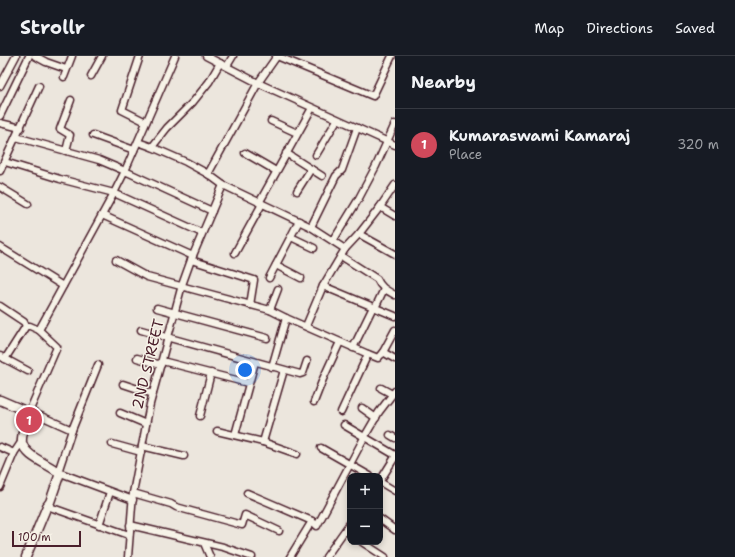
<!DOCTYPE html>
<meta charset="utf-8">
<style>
body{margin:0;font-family:"Shantell Sans",sans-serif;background:#242831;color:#f1f3f6}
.controls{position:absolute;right:12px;bottom:12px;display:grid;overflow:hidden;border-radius:8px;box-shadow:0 2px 6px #0003}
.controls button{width:36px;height:36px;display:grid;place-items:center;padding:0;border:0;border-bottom:1px solid #363941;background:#171b24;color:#f1f3f6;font:20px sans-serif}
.scale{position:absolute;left:12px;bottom:10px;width:69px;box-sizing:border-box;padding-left:4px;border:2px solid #4a1f2b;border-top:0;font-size:11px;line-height:14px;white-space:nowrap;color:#4a1f2b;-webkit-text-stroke:3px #f7f3e8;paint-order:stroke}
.you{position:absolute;left:245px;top:314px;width:14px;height:14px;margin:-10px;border:3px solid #fff;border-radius:50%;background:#1a73e8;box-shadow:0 0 0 6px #1a73e833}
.badge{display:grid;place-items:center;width:26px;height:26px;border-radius:50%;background:#d1495b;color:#fff;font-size:13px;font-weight:700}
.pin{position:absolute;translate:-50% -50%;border:2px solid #fff;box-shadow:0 1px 4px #0006}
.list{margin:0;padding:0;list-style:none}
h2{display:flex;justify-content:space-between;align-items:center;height:52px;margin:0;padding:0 16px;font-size:17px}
h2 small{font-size:13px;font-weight:400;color:#9ea1a6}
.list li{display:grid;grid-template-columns:26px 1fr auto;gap:12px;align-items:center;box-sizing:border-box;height:72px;padding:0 16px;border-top:1px solid #363941}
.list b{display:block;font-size:15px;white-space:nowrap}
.list p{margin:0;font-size:13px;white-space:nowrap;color:#9ea1a6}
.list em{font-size:13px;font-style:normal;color:#9ea1a6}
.map{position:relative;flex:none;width:395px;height:501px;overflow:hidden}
header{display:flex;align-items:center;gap:24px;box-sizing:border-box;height:56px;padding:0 20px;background:#171b24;border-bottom:1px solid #363941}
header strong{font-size:19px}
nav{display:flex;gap:22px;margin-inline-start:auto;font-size:14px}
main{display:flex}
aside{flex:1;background:#171b24}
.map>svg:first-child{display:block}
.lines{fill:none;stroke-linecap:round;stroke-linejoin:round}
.minor-casing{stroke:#4a1f2b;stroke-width:9}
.major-casing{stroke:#4a1f2b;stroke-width:11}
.minor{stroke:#f7f3e8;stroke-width:6}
.major{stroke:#f7f3e8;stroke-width:8}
.labels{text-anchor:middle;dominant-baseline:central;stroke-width:3;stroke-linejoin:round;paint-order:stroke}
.street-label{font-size:15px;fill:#4a1f2b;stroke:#f7f3e8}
</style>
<header>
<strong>Strollr</strong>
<nav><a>Map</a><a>Directions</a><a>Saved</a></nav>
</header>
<main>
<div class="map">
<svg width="395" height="501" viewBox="0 0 395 501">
<rect width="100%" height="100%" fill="#ece6dd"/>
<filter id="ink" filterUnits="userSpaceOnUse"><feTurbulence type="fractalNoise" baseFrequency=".025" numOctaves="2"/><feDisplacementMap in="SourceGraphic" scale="8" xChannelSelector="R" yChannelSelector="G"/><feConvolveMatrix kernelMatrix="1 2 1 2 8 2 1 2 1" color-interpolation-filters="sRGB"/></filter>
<g filter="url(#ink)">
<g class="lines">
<defs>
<g id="minor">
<path d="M35 0 46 6 66 13"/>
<path d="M140 0 122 54 146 66"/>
<path d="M206 0 258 27 395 89"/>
<path d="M227 10 233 0"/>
<path d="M91 20 102 0"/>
<path d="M64 21 72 0"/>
<path d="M0 30 16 0"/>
<path d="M0 60 29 0"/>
<path d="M271 65 297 77"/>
<path d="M0 67 21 72"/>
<path d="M93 79 134 94"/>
<path d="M16 81 99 104 125 115 212 155"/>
<path d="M138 86 152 91 186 106 208 118 223 129 311 171 345 193"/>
<path d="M152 91 167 72 193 46 209 26 220 7"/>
<path d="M66 95 70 79 60 73 71 44"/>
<path d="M245 97 276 115"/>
<path d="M286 97 322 120"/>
<path d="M316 99 337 64"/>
<path d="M5 106 60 123 114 137 202 177"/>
<path d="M0 115 39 30"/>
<path d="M208 118 258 27 277 0 373 40 392 0"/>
<path d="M0 131 28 148"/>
<path d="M297 135 311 113"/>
<path d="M259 147 312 52"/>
<path d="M380 151 395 160"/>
<path d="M102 159 193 200"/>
<path d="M311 171 336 120 342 114 357 72"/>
<path d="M359 178 395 198"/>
<path d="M291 181 314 192"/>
<path d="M333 185 358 144 376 110 395 68"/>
<path d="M0 191 63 230"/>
<path d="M235 197 262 148"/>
<path d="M341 200 377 223C381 232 386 234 395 239"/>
<path d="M116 204 147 221 270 254 286 262 368 298 378 302 383 296 395 303"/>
<path d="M191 204 254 224 250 249"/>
<path d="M276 209 301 222"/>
<path d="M269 222 299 165"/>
<path d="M323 230 395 260"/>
<path d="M0 250 24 266 26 270"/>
<path d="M157 252 267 282"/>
<path d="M375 252 384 233"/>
<path d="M270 254 278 233"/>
<path d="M306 270 323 230 345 193 359 178 380 151 395 129"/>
<path d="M141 274 300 318 303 317 307 305"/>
<path d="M353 292 373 251"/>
<path d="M382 298 395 274"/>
<path d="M0 300 28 315"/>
<path d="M137 302 161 309"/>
<path d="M5 303 26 270H30L39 274"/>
<path d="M162 305 248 327"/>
<path d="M98 309 72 374 58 416 133 444"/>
<path d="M272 311 286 262"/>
<path d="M123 328 153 338"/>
<path d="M381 332 392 338"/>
<path d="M314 346 323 323 340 286"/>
<path d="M362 352 376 362"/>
<path d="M30 355 72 374"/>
<path d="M341 356 368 298"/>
<path d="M120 357 146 368"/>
<path d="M200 360 211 317"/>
<path d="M26 363 57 291 39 274 114 137 125 115 175 0"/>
<path d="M344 369 395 399"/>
<path d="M217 375 263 386 297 398"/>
<path d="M235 379 255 306"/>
<path d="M390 379 395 382"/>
<path d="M263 386 284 314"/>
<path d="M112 388 141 396"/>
<path d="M142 390 184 400"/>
<path d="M0 391 14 397"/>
<path d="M321 392 370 420"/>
<path d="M380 425 395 401"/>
<path d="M380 426 395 435"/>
<path d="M0 431 14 397 22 385"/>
<path d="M133 437 171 448 176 451 242 469 245 459 279 475"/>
<path d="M247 437 312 465 317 470 365 380 379 356 395 335"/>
<path d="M47 450 129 479"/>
<path d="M380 463 395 474"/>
<path d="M99 469 110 436"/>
<path d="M130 469 223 491 252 501"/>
<path d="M362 486 385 501"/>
<path d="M204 487 210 501"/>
<path d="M128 501 133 437 150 348 182 229 191 204 223 129"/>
<path d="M290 501 312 465"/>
<path d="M326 501 350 467"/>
</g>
<path id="major" d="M0 344 21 353 26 363C25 370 21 380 22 386 25 401 47 407 58 416L59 420 50 446 47 450 26 501"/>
</defs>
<use href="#minor" class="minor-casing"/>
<use href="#major" class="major-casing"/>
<use href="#minor" class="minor"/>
<use href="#major" class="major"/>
</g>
</g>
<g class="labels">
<g class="street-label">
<text transform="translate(148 308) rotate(-76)">2ND STREET</text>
</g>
</g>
</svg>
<div class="controls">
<button>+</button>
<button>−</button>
</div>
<div class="scale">100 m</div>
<div class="you"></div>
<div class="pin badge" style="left:29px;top:364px">1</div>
</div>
<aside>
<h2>Nearby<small></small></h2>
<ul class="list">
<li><span class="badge">1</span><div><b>Kumaraswami Kamaraj</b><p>Place</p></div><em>320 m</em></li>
</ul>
</aside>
</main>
